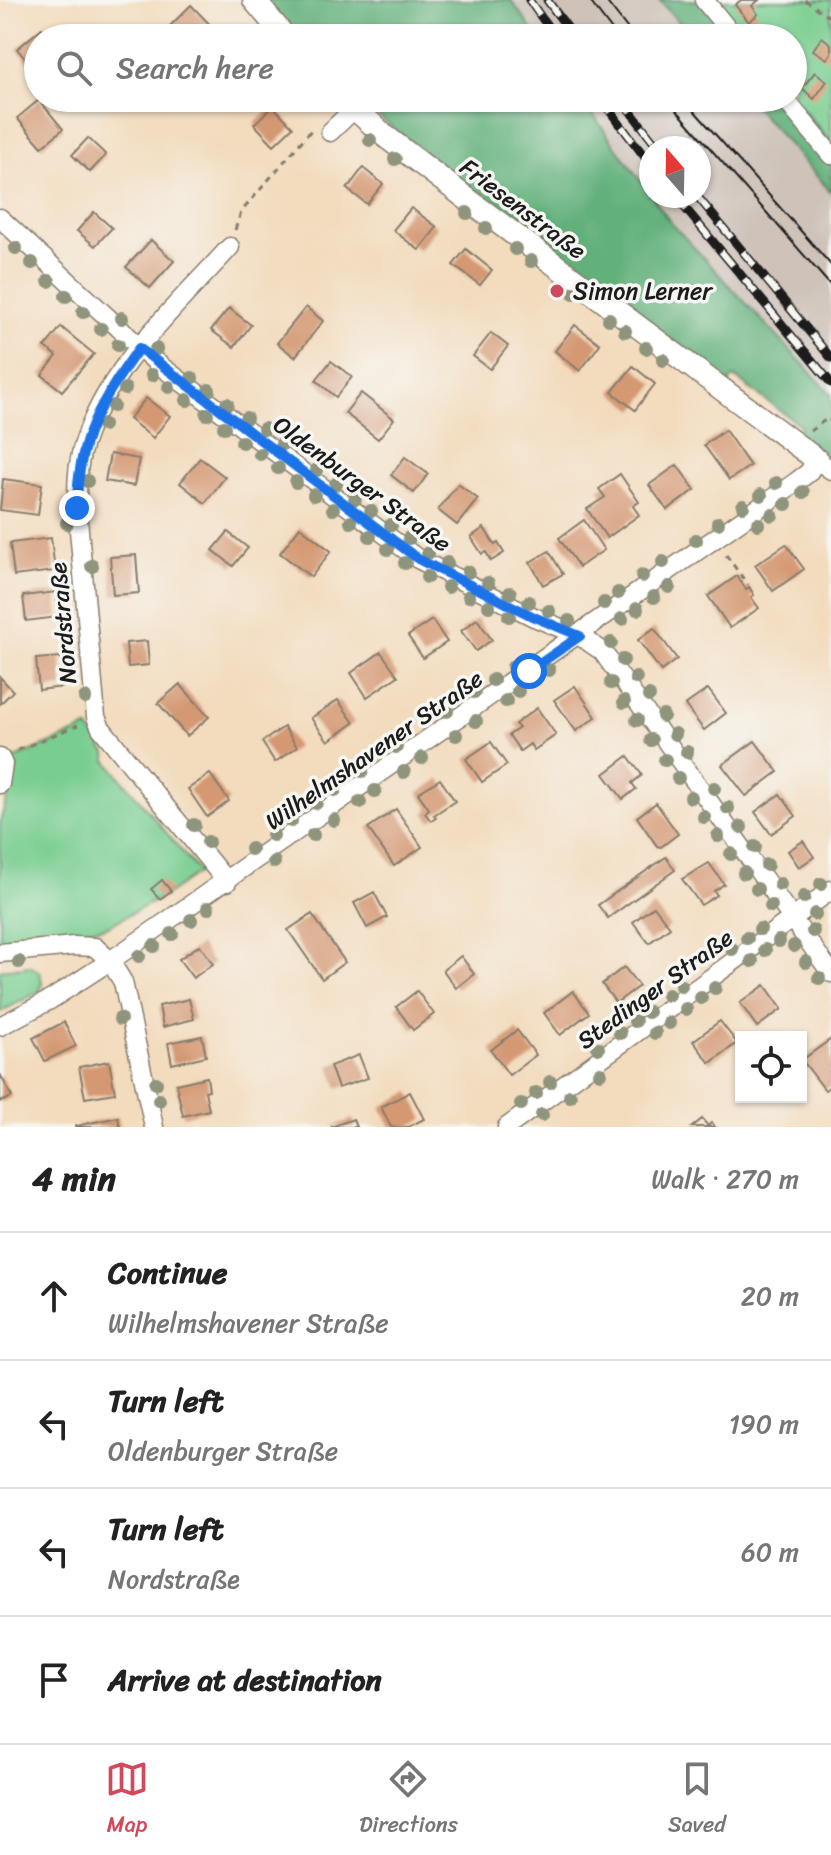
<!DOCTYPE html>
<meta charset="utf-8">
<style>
body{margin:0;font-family:Sriracha,sans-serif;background:#f6f6f6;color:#222}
.controls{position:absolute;right:24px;bottom:24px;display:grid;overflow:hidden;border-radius:0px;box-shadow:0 2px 6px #0004}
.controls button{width:72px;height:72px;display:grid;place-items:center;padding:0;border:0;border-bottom:2px solid #e0e0e0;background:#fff;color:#222;font:40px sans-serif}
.compass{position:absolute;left:639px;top:136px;width:72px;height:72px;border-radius:50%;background:#fff;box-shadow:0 2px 6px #0004;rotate:340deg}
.stop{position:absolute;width:24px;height:24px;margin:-18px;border:6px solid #1a73e8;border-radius:50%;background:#fff}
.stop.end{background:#1a73e8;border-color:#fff;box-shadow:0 2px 8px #0008}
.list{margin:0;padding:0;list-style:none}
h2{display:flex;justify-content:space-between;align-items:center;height:104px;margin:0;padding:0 32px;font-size:34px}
h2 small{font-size:26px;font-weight:400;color:#767676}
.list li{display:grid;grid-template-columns:52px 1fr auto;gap:24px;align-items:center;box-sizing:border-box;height:128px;padding:0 32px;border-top:2px solid #e0e0e0}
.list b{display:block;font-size:30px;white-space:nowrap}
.list p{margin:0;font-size:26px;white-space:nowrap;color:#767676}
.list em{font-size:26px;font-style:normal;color:#767676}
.icon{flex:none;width:44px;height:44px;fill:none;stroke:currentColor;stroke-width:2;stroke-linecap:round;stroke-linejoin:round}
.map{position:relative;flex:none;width:831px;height:1127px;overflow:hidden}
.search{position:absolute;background:#fff;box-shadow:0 2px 6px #0004;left:24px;right:24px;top:24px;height:88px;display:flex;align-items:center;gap:20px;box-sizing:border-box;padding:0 28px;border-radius:44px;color:#767676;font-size:30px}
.sheet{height:616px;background:#fff}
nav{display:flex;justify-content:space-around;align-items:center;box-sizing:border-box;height:112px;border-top:2px solid #e0e0e0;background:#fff;font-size:22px;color:#767676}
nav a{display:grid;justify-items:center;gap:4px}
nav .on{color:#d1495b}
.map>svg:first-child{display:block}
.industrial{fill:#cec2b9}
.green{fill:#79cd90;stroke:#4a7456;stroke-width:2}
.forest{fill:#62b07a;stroke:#3f664b;stroke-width:2}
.building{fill:#d49872}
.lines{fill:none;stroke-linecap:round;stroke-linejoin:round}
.minor-casing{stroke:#887c6c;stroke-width:21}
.tertiary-casing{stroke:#887c6c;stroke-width:25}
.path{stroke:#887c6c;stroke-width:3;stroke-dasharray:6 6;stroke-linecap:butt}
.minor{stroke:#fff;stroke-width:18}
.tertiary{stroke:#fff;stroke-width:22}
.tram{stroke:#1c1c1c;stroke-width:2}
.rail-casing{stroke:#1c1c1c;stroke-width:9}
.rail{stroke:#f6f6f2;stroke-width:6;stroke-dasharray:18;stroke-linecap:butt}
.tree{fill:#8f947b}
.route{stroke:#1a73e8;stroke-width:10}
.poi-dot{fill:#d1495b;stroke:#f6f6f2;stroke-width:3}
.labels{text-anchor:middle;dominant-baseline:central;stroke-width:7;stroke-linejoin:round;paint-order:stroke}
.street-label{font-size:24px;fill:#1c1c1c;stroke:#f6f6f2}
.poi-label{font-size:24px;fill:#1c1c1c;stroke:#f6f6f2;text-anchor:start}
</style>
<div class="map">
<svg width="831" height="1127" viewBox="0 0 831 1127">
<rect width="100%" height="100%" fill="#f6f6f2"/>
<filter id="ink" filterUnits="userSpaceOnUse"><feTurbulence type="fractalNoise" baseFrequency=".0125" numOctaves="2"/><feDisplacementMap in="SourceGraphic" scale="16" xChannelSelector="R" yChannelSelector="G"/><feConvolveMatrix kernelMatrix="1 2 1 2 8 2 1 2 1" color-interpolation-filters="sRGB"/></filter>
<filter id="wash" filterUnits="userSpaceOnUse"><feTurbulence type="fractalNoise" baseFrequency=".006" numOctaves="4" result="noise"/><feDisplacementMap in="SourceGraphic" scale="32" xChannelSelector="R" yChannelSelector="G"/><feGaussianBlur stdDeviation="1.8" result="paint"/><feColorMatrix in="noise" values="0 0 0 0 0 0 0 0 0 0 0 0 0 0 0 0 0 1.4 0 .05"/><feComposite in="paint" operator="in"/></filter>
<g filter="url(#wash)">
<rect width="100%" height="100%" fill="#f3dbbd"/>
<g class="industrial">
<path d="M511 0H659L693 38H538Z"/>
<path d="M581 98H747L831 192V394L671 223 652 196H699V148H651V195Z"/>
</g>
<g class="green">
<path d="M713 0H831V142L793 97V38H744Z"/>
<path d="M88 728 106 753 107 761 199 872 168 894 106 927 0 941V821L16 772V766L10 760Z"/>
<path d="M30 966 40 972 42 983 40 991 0 1012V970Z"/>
</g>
<g class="forest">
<path d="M264 0H511L538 38H297Z"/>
<path d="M659 0H713L744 38H693Z"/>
<path d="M355 98H581L671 223 831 394V460L795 434 801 426 734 377 728 385 485 201Z"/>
<path d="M747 98H793L831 142V192Z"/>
</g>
<g id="blocks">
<g class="building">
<path d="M741 0H759L752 6 758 14 749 22 735 5Z"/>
<path d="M191 5 220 35 217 38H180L169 27Z"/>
<path d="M42 28 50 38H38L36 72 17 49Z"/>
<path d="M822 37 831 44V53L827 59 813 50Z"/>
<path d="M815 72 827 81 814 99 802 88Z"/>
<path d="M39 100 63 129 42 147 17 118Z"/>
<path d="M273 106 293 127 274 145 254 124Z"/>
<path d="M88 138 106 155 90 172 72 155Z"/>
<path d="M363 168 383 184 367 204 347 189Z"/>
<path d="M411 208 437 227 419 250 393 230Z"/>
<path d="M94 212 112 228 95 246 77 231Z"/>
<path d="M151 240 174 261 150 288 126 267Z"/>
<path d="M466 249 492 270 480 285 453 265Z"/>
<path d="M306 307 323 321 295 357 277 343Z"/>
<path d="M229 308 251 325 234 347 211 330Z"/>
<path d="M575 325 600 344 580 371 555 351Z"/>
<path d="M61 327 94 354 62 391 42 375 57 356 45 347Z"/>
<path d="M491 333 508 346 490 369 473 356Z"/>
<path d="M331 361 352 377 336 397 316 380Z"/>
<path d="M633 366 655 384 635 410 612 392Z"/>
<path d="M361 393 394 419 378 439 345 413Z"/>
<path d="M146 398 170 416 153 438 129 419Z"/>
<path d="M725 430 750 466 729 480 704 445Z"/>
<path d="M110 454 139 459 134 486 105 481Z"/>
<path d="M405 457 428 474 414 493 391 475Z"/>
<path d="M200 458 225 477 205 503 180 483Z"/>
<path d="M677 465 695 490 667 510 649 485Z"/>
<path d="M620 474 639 502 633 506 639 515 607 538 587 509 605 497 599 489Z"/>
<path d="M3 479 42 484 38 515 0 510Z"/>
<path d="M458 484 478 499 457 525 438 510Z"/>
<path d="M584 520 604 550 579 567 559 538Z"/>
<path d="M300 527 331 551 311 577 280 553Z"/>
<path d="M484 528 495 545 498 543 504 553 491 561 486 552 482 554 471 537Z"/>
<path d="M228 532 248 548 233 566 213 550Z"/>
<path d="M51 538 55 571 14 576 10 543Z"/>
<path d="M786 544 804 569 773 591 755 565Z"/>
<path d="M549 551 563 574 543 585 530 562Z"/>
<path d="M136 555 139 593 113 595 110 557Z"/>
<path d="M737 576 746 589 749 587 754 595 751 597 759 608 730 628 708 596Z"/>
<path d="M56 592 59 617 26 621 23 596Z"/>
<path d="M477 619 492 640 476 651 461 631Z"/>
<path d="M432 620 447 642 423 658 408 636Z"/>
<path d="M654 628 677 659 661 671 638 640Z"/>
<path d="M147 641 149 665 128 667 126 643Z"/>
<path d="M381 652 398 676 367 697 351 673Z"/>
<path d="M61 657 63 687 39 690 36 659Z"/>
<path d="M0 677 13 691 0 704Z"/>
<path d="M180 684 209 717 187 736 158 703Z"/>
<path d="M575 686 596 717 576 731 554 700Z"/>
<path d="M708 689 726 713 704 730 685 705Z"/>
<path d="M338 700 354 723 328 741 311 718Z"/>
<path d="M537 708 556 735 534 750 530 744 520 751 509 735 519 728 515 724Z"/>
<path d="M284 727 297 747 275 762 262 742Z"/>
<path d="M755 741 778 772 746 796 722 765Z"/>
<path d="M491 742 507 765 482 782 466 759Z"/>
<path d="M628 756 642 775 632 783 636 789 623 799 604 774Z"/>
<path d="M210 774 229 801 207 817 188 789Z"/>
<path d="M440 779 455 801 434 815 436 818 431 821 425 813 429 809 418 793Z"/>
<path d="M780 794 796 816 771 834 755 812Z"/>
<path d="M656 803 678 834 661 847 657 846 637 817Z"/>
<path d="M396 809 422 847 394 866 368 828Z"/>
<path d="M803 841 814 857 799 867 788 851Z"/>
<path d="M666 857 675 870 608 918 598 905Z"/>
<path d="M709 863 724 884 714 891 717 895 701 905 682 879Z"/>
<path d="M162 880 171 891 160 899 151 889Z"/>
<path d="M374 892 387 917 367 928 354 903Z"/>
<path d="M654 906 670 927 649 943 633 922Z"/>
<path d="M312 914 345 962 322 979 288 930Z"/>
<path d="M200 945 213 964 193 978 179 959Z"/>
<path d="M461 956 474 974 456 988 443 970Z"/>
<path d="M624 967 639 986 616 1003 602 984Z"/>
<path d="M765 985 782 1009 757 1027 740 1003Z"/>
<path d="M417 991 434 1014 413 1030 396 1007Z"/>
<path d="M573 991 589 1013 560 1035 544 1013Z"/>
<path d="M189 999 194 1019 163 1027 159 1006Z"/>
<path d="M720 1021 737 1043 710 1063 693 1041Z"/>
<path d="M64 1022 76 1046 45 1061 33 1038Z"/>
<path d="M517 1030 536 1055 509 1075 491 1050Z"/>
<path d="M202 1036 206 1056 172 1064 168 1043Z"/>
<path d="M831 1039V1086L825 1090 802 1060Z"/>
<path d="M359 1055 368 1078 338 1088 330 1066Z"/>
<path d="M109 1061 115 1093 85 1098 79 1067Z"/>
<path d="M0 1074 12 1097 1 1102 0 1100Z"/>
<path d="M207 1077 209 1090 205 1091 209 1110 183 1116 176 1084Z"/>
<path d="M410 1092 424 1119 408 1127H391L381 1107Z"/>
<path d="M118 1117 120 1127H76V1126Z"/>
<path d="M353 1119 356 1127H331Z"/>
<path d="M702 1119 708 1126 711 1123 715 1127H692Z"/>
</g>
</g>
</g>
<g filter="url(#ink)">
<use href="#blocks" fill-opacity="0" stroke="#887c6c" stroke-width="2"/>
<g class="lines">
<defs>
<g id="minor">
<path d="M704 0 735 38"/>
<path d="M784 98 831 155"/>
<path d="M330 132 354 109"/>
<path d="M0 218 158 364 418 559 534 617 580 636 602 651 831 973"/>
<path d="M0 758 3 764 0 784"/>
<path d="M227 882 101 728 96 717 77 508C77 487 77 466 83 446 107 367 177 306 230 247"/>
<path d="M0 953 74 946 95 947 110 961 123 982 154 1127"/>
<path d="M0 1026 50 1000 110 961 796 482 808 473 817 460 831 470"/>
<path d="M507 1127 831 890"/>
</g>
<g id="tertiary">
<path d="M254 0 286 38"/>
<path d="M343 98 385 136 479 208 817 460"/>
</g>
</defs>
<use href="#minor" class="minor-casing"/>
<use href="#tertiary" class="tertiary-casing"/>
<g class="path">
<path d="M805 0 831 18"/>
<path d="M235 230 241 212 312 129"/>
<path d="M810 431 828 418 831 421"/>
<path d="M726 555 748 585"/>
<path d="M18 750 78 725"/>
</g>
<use href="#minor" class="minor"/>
<use href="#tertiary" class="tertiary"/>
<g class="tram">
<path d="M589 0 618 38"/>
<path d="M605 0 635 38"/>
<path d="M666 98 831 286"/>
<path d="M683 98 831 265"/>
</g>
<defs>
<g id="rail">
<path d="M529 0 556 38"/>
<path d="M547 0 575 38"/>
<path d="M600 98 651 165"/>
<path d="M620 98 659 148"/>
<path d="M675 196 831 383"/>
<path d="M697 196 831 358"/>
</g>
</defs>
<use href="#rail" class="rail-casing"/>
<use href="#rail" class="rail"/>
</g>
<g class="tree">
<circle cx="370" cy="140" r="7"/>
<circle cx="395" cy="159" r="7"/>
<circle cx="467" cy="213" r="7"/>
<circle cx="486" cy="228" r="7"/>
<circle cx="16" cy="248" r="7"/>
<circle cx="515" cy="249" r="7"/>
<circle cx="531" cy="261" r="7"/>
<circle cx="32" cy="263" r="7"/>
<circle cx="49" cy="281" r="7"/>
<circle cx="574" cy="293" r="7"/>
<circle cx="66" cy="296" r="7"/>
<circle cx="83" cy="312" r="7"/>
<circle cx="122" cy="318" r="7"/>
<circle cx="609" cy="319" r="7"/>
<circle cx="101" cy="329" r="7"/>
<circle cx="625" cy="331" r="7"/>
<circle cx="118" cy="345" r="7"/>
<circle cx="646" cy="348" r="7"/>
<circle cx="156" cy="349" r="7"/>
<circle cx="663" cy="360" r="7"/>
<circle cx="152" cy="375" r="7"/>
<circle cx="192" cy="378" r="7"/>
<circle cx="169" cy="387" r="7"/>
<circle cx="125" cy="389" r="7"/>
<circle cx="209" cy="390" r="7"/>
<circle cx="187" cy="400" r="7"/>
<circle cx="227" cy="404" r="7"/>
<circle cx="113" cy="406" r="7"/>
<circle cx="207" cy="414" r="7"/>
<circle cx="246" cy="418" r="7"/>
<circle cx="103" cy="425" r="7"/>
<circle cx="224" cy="427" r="7"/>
<circle cx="264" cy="429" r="7"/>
<circle cx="242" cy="442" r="7"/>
<circle cx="282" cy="444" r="7"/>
<circle cx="260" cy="454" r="7"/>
<circle cx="278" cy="468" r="7"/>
<circle cx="317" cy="470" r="7"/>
<circle cx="87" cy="481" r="7"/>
<circle cx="296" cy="482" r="7"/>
<circle cx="776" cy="483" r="7"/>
<circle cx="336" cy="484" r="7"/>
<circle cx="803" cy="492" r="7"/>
<circle cx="314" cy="495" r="7"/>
<circle cx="761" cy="495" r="7"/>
<circle cx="355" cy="499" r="7"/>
<circle cx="786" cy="504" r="7"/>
<circle cx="743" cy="506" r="7"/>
<circle cx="333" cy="509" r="7"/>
<circle cx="371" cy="511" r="7"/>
<circle cx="772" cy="515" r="7"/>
<circle cx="351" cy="522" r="7"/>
<circle cx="67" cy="523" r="7"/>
<circle cx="718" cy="523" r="7"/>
<circle cx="758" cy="524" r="7"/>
<circle cx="391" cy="525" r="7"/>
<circle cx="370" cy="536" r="7"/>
<circle cx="409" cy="538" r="7"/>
<circle cx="696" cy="540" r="7"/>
<circle cx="388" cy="549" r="7"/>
<circle cx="428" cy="553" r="7"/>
<circle cx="663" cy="562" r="7"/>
<circle cx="405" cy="563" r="7"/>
<circle cx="447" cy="563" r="7"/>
<circle cx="92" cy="566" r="7"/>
<circle cx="468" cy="572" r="7"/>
<circle cx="642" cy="576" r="7"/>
<circle cx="427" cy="577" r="7"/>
<circle cx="488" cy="583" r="7"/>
<circle cx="448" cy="587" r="7"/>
<circle cx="669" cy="587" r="7"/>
<circle cx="510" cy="593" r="7"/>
<circle cx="618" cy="593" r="7"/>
<circle cx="469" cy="596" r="7"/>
<circle cx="654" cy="597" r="7"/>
<circle cx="529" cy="602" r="7"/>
<circle cx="604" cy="603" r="7"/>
<circle cx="489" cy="606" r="7"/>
<circle cx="637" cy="609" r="7"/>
<circle cx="549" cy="611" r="7"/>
<circle cx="509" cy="616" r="7"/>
<circle cx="622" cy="619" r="7"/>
<circle cx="569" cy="621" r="7"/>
<circle cx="611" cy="643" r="7"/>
<circle cx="623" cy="660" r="7"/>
<circle cx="513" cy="667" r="7"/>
<circle cx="549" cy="670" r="7"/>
<circle cx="636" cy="678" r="7"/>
<circle cx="493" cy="680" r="7"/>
<circle cx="611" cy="683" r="7"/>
<circle cx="518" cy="691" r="7"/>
<circle cx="474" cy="692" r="7"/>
<circle cx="649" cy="696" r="7"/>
<circle cx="85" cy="698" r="7"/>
<circle cx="506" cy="701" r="7"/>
<circle cx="624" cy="702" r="7"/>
<circle cx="447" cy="711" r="7"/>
<circle cx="663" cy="716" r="7"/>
<circle cx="637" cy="720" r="7"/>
<circle cx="476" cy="721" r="7"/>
<circle cx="675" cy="734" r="7"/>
<circle cx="456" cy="735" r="7"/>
<circle cx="651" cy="740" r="7"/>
<circle cx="396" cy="747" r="7"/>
<circle cx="687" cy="752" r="7"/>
<circle cx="422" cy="758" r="7"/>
<circle cx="665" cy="760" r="7"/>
<circle cx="362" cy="771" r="7"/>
<circle cx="404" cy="772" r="7"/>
<circle cx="678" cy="778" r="7"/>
<circle cx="714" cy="788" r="7"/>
<circle cx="335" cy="790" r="7"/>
<circle cx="375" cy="791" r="7"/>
<circle cx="691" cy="797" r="7"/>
<circle cx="360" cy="802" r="7"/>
<circle cx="316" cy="803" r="7"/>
<circle cx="728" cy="808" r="7"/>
<circle cx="704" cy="817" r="7"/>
<circle cx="334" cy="820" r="7"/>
<circle cx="291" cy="821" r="7"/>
<circle cx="194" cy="825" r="7"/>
<circle cx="741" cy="827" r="7"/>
<circle cx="273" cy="835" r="7"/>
<circle cx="313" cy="835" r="7"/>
<circle cx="718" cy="836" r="7"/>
<circle cx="208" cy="842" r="7"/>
<circle cx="755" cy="847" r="7"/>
<circle cx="251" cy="849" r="7"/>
<circle cx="731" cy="854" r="7"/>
<circle cx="274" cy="862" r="7"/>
<circle cx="767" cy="865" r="7"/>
<circle cx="744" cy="873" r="7"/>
<circle cx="780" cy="884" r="7"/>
<circle cx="821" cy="884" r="7"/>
<circle cx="757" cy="889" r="7"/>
<circle cx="804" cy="897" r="7"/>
<circle cx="771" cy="906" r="7"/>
<circle cx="208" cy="908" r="7"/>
<circle cx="815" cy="914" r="7"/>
<circle cx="191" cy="920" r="7"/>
<circle cx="760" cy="929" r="7"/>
<circle cx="813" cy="931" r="7"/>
<circle cx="172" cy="934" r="7"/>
<circle cx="747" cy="938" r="7"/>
<circle cx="779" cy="941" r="7"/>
<circle cx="154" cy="946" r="7"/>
<circle cx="794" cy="946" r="7"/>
<circle cx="732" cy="949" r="7"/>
<circle cx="765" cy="950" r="7"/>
<circle cx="139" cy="956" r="7"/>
<circle cx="752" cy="961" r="7"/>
<circle cx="19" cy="962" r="7"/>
<circle cx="806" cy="962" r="7"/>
<circle cx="819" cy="978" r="7"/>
<circle cx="681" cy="986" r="7"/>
<circle cx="715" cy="988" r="7"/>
<circle cx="668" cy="995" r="7"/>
<circle cx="701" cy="998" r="7"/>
<circle cx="686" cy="1009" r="7"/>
<circle cx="648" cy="1012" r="7"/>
<circle cx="120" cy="1019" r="7"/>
<circle cx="635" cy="1021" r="7"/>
<circle cx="669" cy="1023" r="7"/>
<circle cx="620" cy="1033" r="7"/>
<circle cx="655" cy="1033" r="7"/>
<circle cx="598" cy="1048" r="7"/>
<circle cx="600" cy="1073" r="7"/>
<circle cx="550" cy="1082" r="7"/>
<circle cx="156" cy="1083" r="7"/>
<circle cx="536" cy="1093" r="7"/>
<circle cx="570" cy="1096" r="7"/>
<circle cx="159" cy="1100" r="7"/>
<circle cx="521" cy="1104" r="7"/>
<circle cx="542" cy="1115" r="7"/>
</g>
</g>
<g class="lines" filter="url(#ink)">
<path class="route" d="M77 508C77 438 100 403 139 348L418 559 534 617 580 636 529 671"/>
</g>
<circle class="poi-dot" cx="557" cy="291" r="8"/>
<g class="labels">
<g class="street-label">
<text transform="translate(523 209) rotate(37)">Friesenstraße</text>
<text transform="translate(362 484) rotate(36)">Oldenburger Straße</text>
<text transform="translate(63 623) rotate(-95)">Nordstraße</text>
<text transform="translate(374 750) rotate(-35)">Wilhelmshavener Straße</text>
<text transform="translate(655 989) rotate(-36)">Stedinger Straße</text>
</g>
<g class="poi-label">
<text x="573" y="291">Simon Lerner</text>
</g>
</g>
</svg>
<div class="controls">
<button><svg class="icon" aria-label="locate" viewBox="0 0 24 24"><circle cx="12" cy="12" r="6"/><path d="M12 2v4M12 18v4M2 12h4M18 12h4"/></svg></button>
</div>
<svg class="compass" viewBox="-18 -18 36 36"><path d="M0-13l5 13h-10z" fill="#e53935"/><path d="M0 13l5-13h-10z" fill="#767676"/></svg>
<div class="stop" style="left:529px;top:671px"></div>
<div class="stop end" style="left:77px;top:508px"></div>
<div class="search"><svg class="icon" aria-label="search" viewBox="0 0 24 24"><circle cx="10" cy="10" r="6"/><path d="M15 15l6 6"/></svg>Search here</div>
</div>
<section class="sheet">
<h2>4 min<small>Walk · 270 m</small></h2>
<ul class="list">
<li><svg class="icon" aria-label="ahead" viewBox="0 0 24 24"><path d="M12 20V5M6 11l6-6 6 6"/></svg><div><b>Continue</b><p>Wilhelmshavener Straße</p></div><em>20 m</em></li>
<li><svg class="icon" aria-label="left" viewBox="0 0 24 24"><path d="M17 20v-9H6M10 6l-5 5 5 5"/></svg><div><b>Turn left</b><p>Oldenburger Straße</p></div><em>190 m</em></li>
<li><svg class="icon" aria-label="left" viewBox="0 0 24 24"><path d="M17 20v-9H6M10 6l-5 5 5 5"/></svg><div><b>Turn left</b><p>Nordstraße</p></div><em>60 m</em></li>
<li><svg class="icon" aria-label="arrive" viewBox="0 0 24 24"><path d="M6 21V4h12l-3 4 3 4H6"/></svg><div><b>Arrive at destination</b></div></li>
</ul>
</section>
<nav>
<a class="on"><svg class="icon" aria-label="map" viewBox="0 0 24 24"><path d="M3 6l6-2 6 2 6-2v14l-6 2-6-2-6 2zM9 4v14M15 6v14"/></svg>Map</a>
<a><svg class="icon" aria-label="directions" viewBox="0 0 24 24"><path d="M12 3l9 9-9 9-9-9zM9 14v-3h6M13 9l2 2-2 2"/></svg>Directions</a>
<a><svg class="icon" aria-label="saved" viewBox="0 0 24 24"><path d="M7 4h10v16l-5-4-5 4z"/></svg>Saved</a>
</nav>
